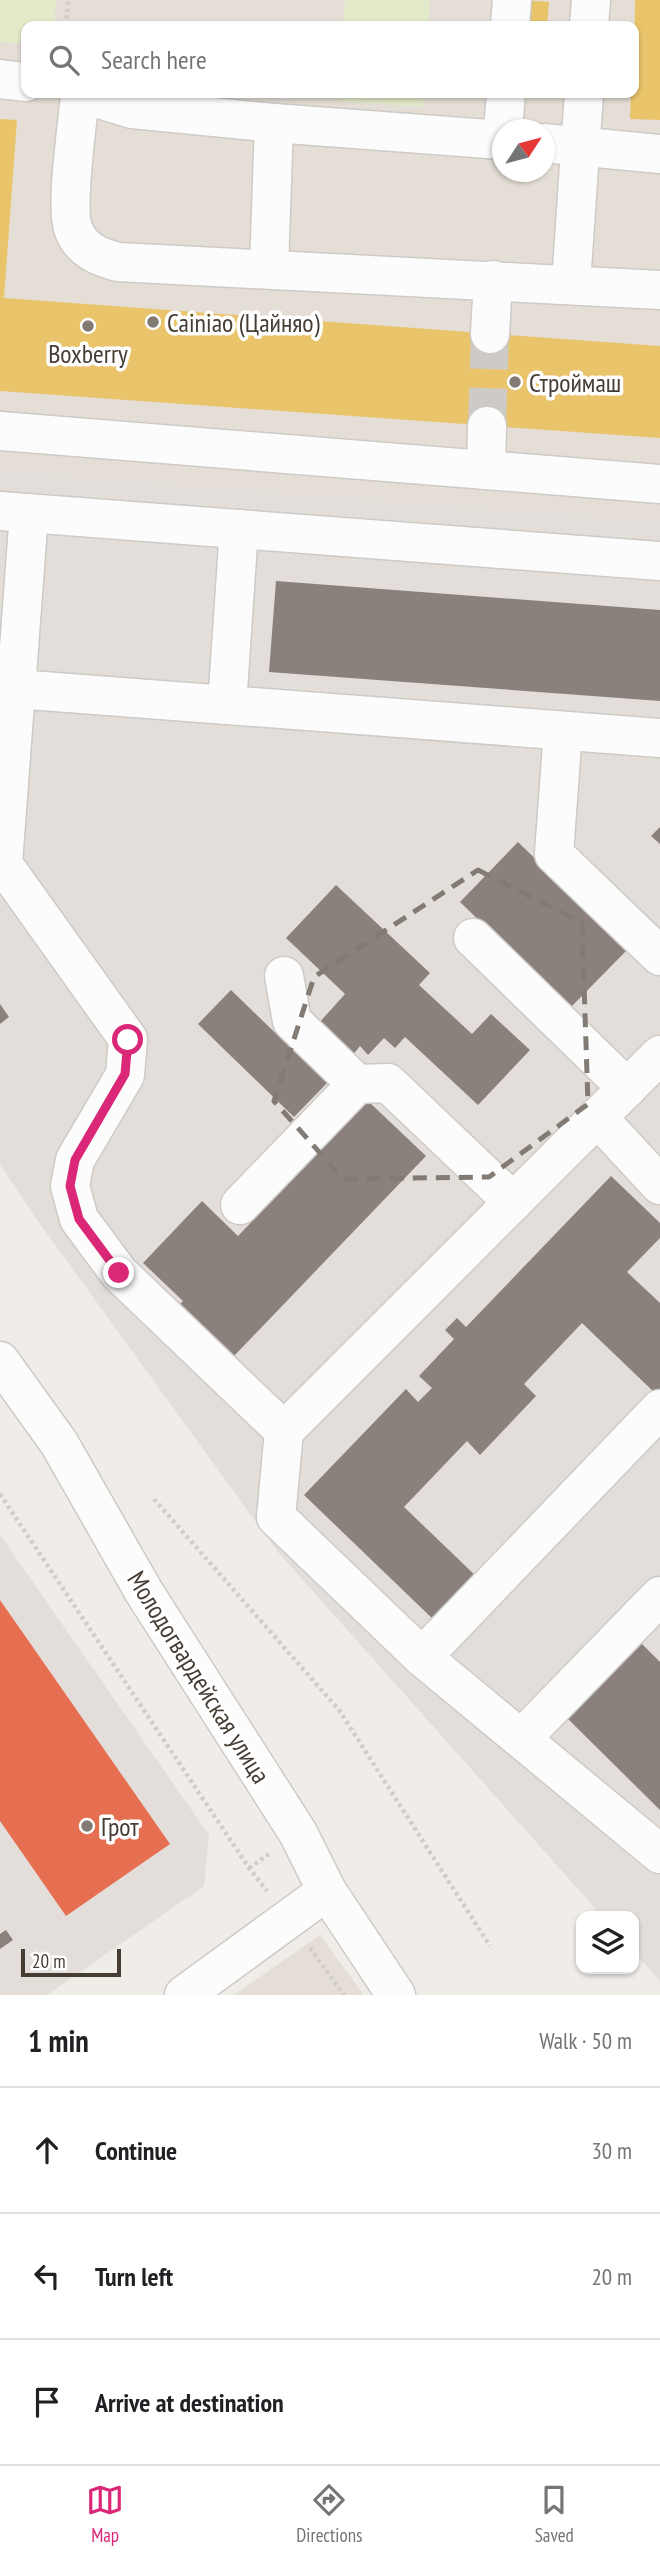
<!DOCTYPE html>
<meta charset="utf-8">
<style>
body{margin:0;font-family:"PT Sans Narrow",sans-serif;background:#f2f2f2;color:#202124}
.controls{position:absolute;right:21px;bottom:21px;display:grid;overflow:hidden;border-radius:14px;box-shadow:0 2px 5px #0004}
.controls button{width:63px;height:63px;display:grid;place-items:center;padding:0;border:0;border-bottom:2px solid #e0e0e0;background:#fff;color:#202124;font:35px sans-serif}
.compass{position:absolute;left:492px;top:119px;width:63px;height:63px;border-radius:50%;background:#fff;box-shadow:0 2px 5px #0004;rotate:54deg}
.scale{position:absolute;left:21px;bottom:18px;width:100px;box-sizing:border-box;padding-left:7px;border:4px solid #463d35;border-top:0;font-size:19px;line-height:24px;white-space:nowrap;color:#463d35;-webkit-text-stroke:5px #fff;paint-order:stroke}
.stop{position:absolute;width:21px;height:21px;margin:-16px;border:5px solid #db2777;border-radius:50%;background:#fff}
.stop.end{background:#db2777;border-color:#fff;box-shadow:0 2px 7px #0008}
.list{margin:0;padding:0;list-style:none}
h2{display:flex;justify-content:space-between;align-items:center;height:91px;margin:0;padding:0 28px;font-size:30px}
h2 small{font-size:23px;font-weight:400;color:#757577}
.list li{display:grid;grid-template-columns:46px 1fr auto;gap:21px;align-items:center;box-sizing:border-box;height:126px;padding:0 28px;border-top:2px solid #e0e0e0}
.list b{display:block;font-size:26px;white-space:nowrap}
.list em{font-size:23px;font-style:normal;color:#757577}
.icon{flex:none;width:38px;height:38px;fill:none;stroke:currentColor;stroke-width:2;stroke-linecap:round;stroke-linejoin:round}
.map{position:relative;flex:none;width:660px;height:1995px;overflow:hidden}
.search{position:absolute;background:#fff;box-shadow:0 2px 5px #0004;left:21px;right:21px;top:21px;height:77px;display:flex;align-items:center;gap:18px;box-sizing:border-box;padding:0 24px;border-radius:14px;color:#757577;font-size:26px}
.sheet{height:469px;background:#fff}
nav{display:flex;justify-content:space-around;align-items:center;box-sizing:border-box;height:98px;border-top:2px solid #e0e0e0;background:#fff;font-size:19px;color:#757577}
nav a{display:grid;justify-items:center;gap:4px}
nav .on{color:#db2777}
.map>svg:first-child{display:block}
.residential{fill:#e4ded6;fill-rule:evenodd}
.industrial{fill:#e3deda}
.green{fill:#e2eac9}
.homes{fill:#e9c46a}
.shops{fill:#e76f51}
.industry{fill:#8a817c}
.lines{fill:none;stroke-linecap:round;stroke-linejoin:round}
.minor-tunnel{stroke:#cecac5;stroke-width:38;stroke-dasharray:38 19;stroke-linecap:butt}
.minor-casing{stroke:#cecbc7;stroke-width:41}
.path{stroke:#d1cdca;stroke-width:4.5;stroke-dasharray:3.5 3.5;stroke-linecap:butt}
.minor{stroke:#fdfcfc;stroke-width:38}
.route{stroke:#db2777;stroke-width:9}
.marked{fill:none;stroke:#827b74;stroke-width:5;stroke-dasharray:14 9;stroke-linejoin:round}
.poi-dot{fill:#827b74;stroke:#fff;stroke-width:2.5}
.labels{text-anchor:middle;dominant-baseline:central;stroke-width:7;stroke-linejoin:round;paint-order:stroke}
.poi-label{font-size:26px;fill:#463d35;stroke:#fff;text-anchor:start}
.street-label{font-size:26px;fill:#463d35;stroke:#fff}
</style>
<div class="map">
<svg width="660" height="1995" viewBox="0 0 660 1995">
<rect width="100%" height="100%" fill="#f0ede9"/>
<g class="residential">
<path d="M0 0H660V521L0 470ZM26 26H634V93H26ZM503 130H544V172H503Z"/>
<path d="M320 1935 364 1995H234Z"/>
</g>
<g class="industrial">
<path d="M0 470 660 521V1981L634 1952V1916H602L276 1550 35 1217 0 1165Z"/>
<path d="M0 1535 209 1835 204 1886 47 1995H0Z"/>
</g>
<g class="green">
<path d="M0 0H56L54 26H26V44L0 42Z"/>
<path d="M345 0H430L428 26H343Z"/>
<path d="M338 93H424L423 107 337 101Z"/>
</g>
<g class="homes">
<path d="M525 0 549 2 547 26H524Z"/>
<path d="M635 0H660V120L630 119 631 93H634Z"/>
<path d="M0 119 17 120 4 298 660 346V438L0 391Z"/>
</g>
<path class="shops" d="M0 1600 170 1844 66 1916 0 1821Z"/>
<g class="industry">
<path d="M276 581 660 610V701L269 672Z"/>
<path d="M660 827V844L651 836Z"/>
<path d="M518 842 628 949 570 1008 460 902Z"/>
<path d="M336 885 430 973 419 985 472 1034 491 1014 530 1050 478 1105 405 1037 395 1048 384 1038 368 1055 360 1046 352 1056 318 1024 345 994 286 938Z"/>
<path d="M231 990 327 1083 294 1117 198 1024Z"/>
<path d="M0 1004 9 1017 0 1024Z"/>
<path d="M368 1101 426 1156 234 1356 180 1304 183 1301 143 1263 202 1201 238 1236Z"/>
<path d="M611 1176 660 1223V1238L627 1272 660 1303V1390L656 1394 582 1323 524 1384 536 1396 480 1455 467 1441 404 1507 478 1578 436 1622 304 1495 406 1389 418 1402 432 1388 419 1376 454 1339 445 1330 457 1318 466 1327Z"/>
<path d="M640 1642 660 1662V1810L566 1717Z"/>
<path d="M6 1930 13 1940 0 1949V1934Z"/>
</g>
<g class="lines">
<path class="minor-tunnel" d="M487 426 490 334"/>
<defs>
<g id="minor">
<path d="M510 26 512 0"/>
<path d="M589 26 591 0"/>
<path d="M0 79 26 82"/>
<path d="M80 93C78 122 65 205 73 228 80 249 98 257 118 262L660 290"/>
<path d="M80 93 132 109 274 123 502 140 503 138"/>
<path d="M503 130 506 93"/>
<path d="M544 143 660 154"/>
<path d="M269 269 274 123"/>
<path d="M571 284 584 93"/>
<path d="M490 334 493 280"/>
<path d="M0 431 660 484"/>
<path d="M486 470 487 426"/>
<path d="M0 511 660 561"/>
<path d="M29 513 3 864 128 1039 125 1075 75 1160 70 1186 79 1219 119 1273 284 1431 660 1055"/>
<path d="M239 529 227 705 660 738"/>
<path d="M16 689 227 705"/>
<path d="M563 731 554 854 660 956"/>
<path d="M473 938 627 1088"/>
<path d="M284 976 292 1021 357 1084"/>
<path d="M597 1117 660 1185"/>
<path d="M240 1205 357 1084 388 1083 513 1202"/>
<path d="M0 1361 59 1443 144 1592 298 1833 327 1891 396 1995"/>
<path d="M284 1431 276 1517 422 1657 660 1409"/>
<path d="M422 1657 660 1854"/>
<path d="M521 1739 660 1596"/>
<path d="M184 1995 327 1891"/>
</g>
</defs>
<use href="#minor" class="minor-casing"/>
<g class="path">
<path d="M66 26 68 0"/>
<path d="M0 1494 249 1868 267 1891"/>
<path d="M154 1499 339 1710 490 1946"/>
<path d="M249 1868 269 1854"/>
<path d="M310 1948 344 1995"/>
</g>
<use href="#minor" class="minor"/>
</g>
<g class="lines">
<path class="route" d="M119 1273 79 1219 70 1186 75 1160 125 1074 128 1040"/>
</g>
<path class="marked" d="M478 870 582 923 588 1104 489 1177 343 1179 274 1101 314 977Z"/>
<g class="poi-dot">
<circle cx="153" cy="322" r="7"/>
<circle cx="88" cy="326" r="7"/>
<circle cx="515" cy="382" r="7"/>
<circle cx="87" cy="1826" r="7"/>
</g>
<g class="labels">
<g class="poi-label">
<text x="167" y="322">Cainiao (Цайняо)</text>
<text x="88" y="353" text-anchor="middle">Boxberry</text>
<text x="529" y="382">Строймаш</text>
<text x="101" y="1826">Грот</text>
</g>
<g class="street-label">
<text transform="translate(199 1677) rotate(58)">Молодогвардейская улица</text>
</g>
</g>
</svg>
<div class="controls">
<button><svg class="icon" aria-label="layers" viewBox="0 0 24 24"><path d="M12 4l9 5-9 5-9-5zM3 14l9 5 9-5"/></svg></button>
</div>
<svg class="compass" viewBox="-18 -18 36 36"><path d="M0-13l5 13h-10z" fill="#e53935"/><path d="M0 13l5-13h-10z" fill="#757577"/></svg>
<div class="scale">20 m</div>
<div class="stop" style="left:128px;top:1040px"></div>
<div class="stop end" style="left:119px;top:1273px"></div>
<div class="search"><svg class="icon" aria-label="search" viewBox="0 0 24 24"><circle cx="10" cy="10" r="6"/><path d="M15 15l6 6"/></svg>Search here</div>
</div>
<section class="sheet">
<h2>1 min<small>Walk · 50 m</small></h2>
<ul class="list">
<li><svg class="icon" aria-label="ahead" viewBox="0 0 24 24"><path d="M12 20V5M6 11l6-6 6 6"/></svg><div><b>Continue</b></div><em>30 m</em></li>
<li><svg class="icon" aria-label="left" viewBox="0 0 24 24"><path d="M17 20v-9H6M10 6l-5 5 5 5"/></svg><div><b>Turn left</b></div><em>20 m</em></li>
<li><svg class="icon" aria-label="arrive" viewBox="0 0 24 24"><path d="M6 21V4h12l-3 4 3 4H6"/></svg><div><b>Arrive at destination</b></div></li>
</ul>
</section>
<nav>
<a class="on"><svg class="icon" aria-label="map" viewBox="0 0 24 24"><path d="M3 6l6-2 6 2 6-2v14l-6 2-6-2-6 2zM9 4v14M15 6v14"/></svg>Map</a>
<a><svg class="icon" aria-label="directions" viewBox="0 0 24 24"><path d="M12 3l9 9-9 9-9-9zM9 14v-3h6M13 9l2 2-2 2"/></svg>Directions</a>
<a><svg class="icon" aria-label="saved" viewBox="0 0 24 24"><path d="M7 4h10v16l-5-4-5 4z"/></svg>Saved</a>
</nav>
